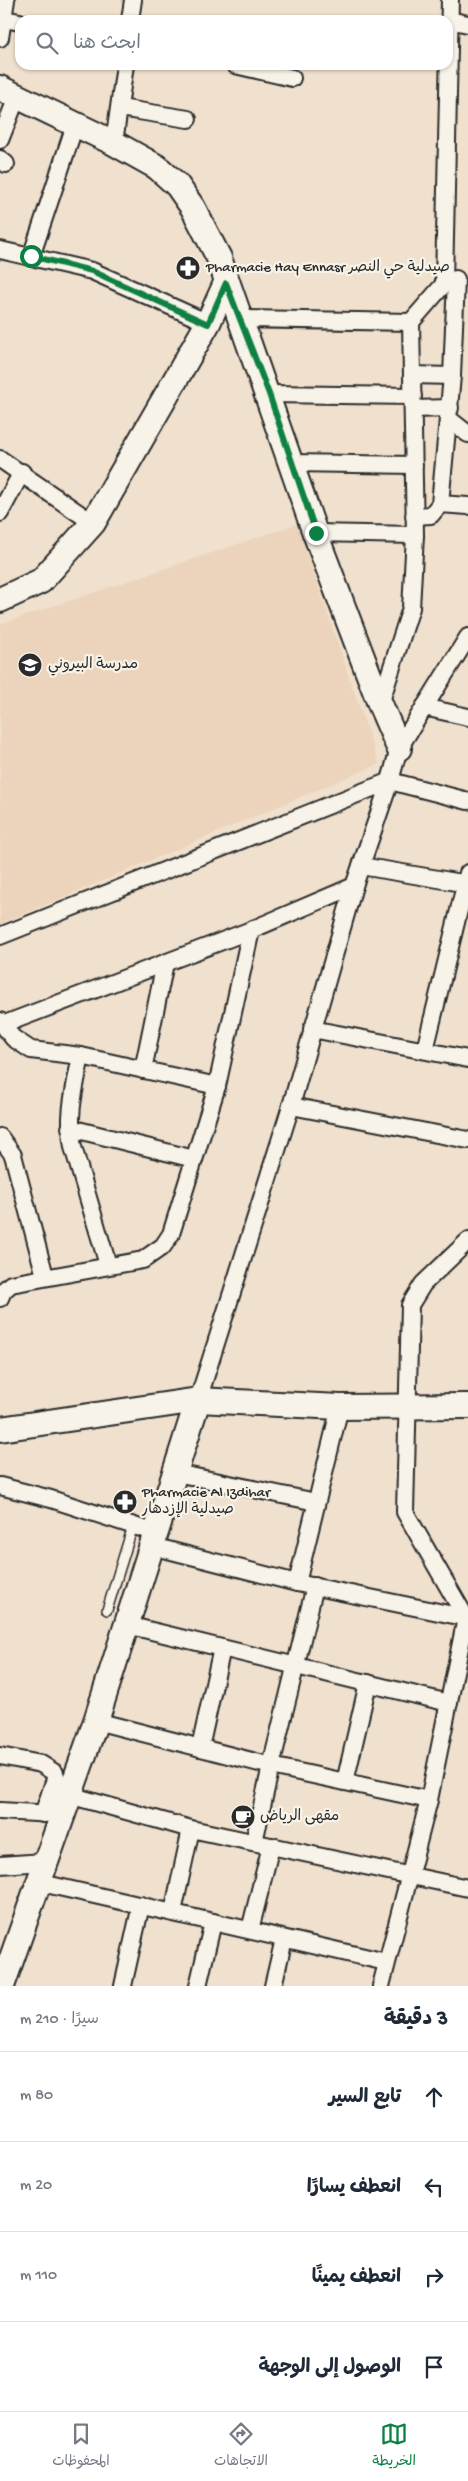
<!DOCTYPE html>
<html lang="ar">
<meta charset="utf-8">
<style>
body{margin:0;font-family:"Gochi Hand","Playpen Sans Arabic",sans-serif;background:#f6f6f7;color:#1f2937;direction:rtl}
.stop{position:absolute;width:15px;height:15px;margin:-11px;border:4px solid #0b8043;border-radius:50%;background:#fff}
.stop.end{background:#0b8043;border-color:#fff;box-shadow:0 1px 5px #0008}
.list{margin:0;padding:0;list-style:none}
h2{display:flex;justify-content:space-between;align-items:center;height:65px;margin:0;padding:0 20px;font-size:21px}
h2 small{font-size:16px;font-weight:400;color:#747a83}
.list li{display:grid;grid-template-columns:32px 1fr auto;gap:15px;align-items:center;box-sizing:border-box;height:90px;padding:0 20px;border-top:1px solid #e0e1e3}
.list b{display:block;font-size:19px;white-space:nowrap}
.list em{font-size:16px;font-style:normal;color:#747a83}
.icon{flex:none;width:28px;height:28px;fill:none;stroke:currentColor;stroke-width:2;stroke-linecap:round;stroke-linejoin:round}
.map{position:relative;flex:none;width:468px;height:1986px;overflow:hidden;direction:ltr}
.search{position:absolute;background:#fff;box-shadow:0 1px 4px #0004;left:15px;right:15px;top:15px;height:55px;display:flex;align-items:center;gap:12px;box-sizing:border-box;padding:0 18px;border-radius:15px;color:#747a83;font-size:19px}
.sheet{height:425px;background:#fff}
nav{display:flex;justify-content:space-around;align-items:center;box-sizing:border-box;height:70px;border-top:1px solid #e0e1e3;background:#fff;font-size:14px;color:#747a83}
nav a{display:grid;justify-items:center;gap:2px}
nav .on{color:#0b8043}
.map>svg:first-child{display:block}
.built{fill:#ecd4bc}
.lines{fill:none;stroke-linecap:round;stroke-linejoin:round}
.lane-casing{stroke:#2b2b2b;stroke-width:12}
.street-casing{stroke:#2b2b2b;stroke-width:20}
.secondary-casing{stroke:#2b2b2b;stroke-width:28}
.lane{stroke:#f7f3e8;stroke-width:9}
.street{stroke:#f7f3e8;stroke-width:16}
.secondary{stroke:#f7f3e8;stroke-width:24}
.route{stroke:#0b8043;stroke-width:6}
.labels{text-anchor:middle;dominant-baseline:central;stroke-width:4.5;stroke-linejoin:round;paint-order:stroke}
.poi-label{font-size:15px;fill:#2b2b2b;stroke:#f7f3e8;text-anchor:start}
</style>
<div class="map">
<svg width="468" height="1986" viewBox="0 0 468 1986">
<rect width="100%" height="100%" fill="#f0e1ce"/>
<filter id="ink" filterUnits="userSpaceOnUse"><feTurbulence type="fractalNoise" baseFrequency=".02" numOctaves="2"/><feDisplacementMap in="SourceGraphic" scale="10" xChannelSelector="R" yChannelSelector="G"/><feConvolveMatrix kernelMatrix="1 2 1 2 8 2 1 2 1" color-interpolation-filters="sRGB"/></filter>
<g filter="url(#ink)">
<path class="built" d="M297 524 379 764 0 924V624Z"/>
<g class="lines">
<defs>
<path id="lane" d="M107 1610 133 1526"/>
<g id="street">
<path d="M4 19 20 22"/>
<path d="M130 20 133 0"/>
<path d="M449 20 468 24"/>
<path d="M0 38 6 0"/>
<path d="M235 65 292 78"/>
<path d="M120 108 188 119"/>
<path d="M0 140 17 97"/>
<path d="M114 143 125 65"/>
<path d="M0 159 6 164"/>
<path d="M0 250 92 271 208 323"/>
<path d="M31 257 75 125"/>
<path d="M241 319 411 322 444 284 450 0"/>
<path d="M412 375 452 376"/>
<path d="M269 394 413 396"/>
<path d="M413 409 450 408"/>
<path d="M449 419 468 434"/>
<path d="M0 459 93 523"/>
<path d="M292 463 414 465"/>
<path d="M440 504 452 376 456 279 444 284"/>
<path d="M0 513 22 472"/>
<path d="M414 516 431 515 440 504 468 506"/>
<path d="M315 533 415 535"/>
<path d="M380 704 411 608 415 535 411 322"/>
<path d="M424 707 468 717"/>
<path d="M361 866 468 884"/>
<path d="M0 936 390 781 468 801"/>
<path d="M0 1021 13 1038 31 1050 81 1056 217 1086 251 930 354 886"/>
<path d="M2 1025 251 930"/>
<path d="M312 1029 468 1059"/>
<path d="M425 1050 468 873"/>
<path d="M81 1056C75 1087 67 1115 73 1147L108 1265"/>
<path d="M143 1070 165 963"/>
<path d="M291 1106 468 1140"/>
<path d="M70 1128 194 1159"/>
<path d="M0 1137 13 1155 45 1276"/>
<path d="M0 1298 3 1291 11 1284 143 1260 163 1246 171 1234 217 1086"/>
<path d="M198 1400 291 1106 354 886 390 781 399 748 468 637"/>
<path d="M176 1473 316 1502"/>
<path d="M0 1486 51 1499 156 1533"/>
<path d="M152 1546 297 1583 468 1618"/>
<path d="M297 1583 340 1407"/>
<path d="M315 1586 271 1766 429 1800"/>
<path d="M127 1625 449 1703"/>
<path d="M96 1721 271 1766 254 1842"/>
<path d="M200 1748 222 1648"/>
<path d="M0 1756 41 1764 55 1773 56 1776 43 1814"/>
<path d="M345 1782 368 1683"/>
<path d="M69 1795 191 1829 468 1888"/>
<path d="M0 1811 53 1814"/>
<path d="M0 1865 44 1862"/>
<path d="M37 1882 213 1922 198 1986"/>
<path d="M173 1912 191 1829"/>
<path d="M213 1922 386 1962"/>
<path d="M250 1930 271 1846"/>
<path d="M123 1986 141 1905"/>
<path d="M273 1986 284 1939"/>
<path d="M381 1986 429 1800 466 1618 405 1512 410 1305 423 1284 468 1241"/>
</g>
<g id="secondary">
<path d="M0 88 114 143 157 167 177 185 193 208 219 258 315 533 380 704 399 748"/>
<path d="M0 600 41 581 93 523 208 323 226 283"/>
<path d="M0 1429 198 1400 340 1407 468 1406"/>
<path d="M2 1986 96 1721 198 1400"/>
</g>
</defs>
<use href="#lane" class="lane-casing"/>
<use href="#street" class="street-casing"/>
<use href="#secondary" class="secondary-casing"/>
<use href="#lane" class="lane"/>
<use href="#street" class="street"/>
<use href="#secondary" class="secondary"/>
</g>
</g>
<g class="lines" filter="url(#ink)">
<path class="route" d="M31 256 92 271 208 324 226 283 269 394 316 533"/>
</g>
<defs>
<symbol id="pharmacy-disc" viewBox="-11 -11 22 22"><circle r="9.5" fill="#2b2b2b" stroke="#f7f3e8"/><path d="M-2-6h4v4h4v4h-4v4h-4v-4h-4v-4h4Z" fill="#fff"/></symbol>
<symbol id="school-disc" viewBox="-11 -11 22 22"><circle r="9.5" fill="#2b2b2b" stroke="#f7f3e8"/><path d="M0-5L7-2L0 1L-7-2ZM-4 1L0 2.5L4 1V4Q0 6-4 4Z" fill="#fff"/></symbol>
<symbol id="cafe-disc" viewBox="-11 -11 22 22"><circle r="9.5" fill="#2b2b2b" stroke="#f7f3e8"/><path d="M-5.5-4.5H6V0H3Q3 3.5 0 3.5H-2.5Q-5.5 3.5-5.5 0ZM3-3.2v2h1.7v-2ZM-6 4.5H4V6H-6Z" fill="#fff"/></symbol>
</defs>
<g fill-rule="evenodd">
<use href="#pharmacy-disc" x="174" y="254" width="28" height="28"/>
<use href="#school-disc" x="16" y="651" width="28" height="28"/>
<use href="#pharmacy-disc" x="111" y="1488" width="28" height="28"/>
<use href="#cafe-disc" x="229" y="1803" width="28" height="28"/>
</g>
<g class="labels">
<g class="poi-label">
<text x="206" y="268">Pharmacie Hay Ennasr صيدلية حي النصر</text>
<text x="48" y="665">مدرسة البيروني</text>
<text x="142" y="1493">Pharmacie Al Izdihar<tspan x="142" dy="17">صيدلية الإزدهار</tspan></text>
<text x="260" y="1817">مقهى الرياض</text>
</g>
</g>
</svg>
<div class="stop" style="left:31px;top:256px"></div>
<div class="stop end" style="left:316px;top:533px"></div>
<div class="search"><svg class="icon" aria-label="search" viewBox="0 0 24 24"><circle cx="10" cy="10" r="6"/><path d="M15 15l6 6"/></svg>ابحث هنا</div>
</div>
<section class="sheet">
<h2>3 دقيقة<small>سيرًا · 210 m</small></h2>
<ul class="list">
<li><svg class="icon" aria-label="ahead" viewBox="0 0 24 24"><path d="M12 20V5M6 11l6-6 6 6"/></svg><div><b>تابع السير</b></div><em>80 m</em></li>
<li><svg class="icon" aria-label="left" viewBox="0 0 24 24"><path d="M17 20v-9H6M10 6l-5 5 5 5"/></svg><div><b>انعطف يسارًا</b></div><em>20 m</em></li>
<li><svg class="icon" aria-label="right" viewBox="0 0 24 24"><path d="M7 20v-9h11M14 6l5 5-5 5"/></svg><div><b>انعطف يمينًا</b></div><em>110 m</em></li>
<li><svg class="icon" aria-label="arrive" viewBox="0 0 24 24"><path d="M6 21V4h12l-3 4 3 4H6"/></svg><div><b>الوصول إلى الوجهة</b></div></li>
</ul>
</section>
<nav>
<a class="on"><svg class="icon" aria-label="map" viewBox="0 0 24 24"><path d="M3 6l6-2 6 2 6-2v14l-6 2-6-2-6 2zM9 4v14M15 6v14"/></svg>الخريطة</a>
<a><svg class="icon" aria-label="directions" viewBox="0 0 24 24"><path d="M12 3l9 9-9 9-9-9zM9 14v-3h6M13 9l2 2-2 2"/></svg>الاتجاهات</a>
<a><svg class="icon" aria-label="saved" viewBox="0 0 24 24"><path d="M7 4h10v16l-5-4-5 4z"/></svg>المحفوظات</a>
</nav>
